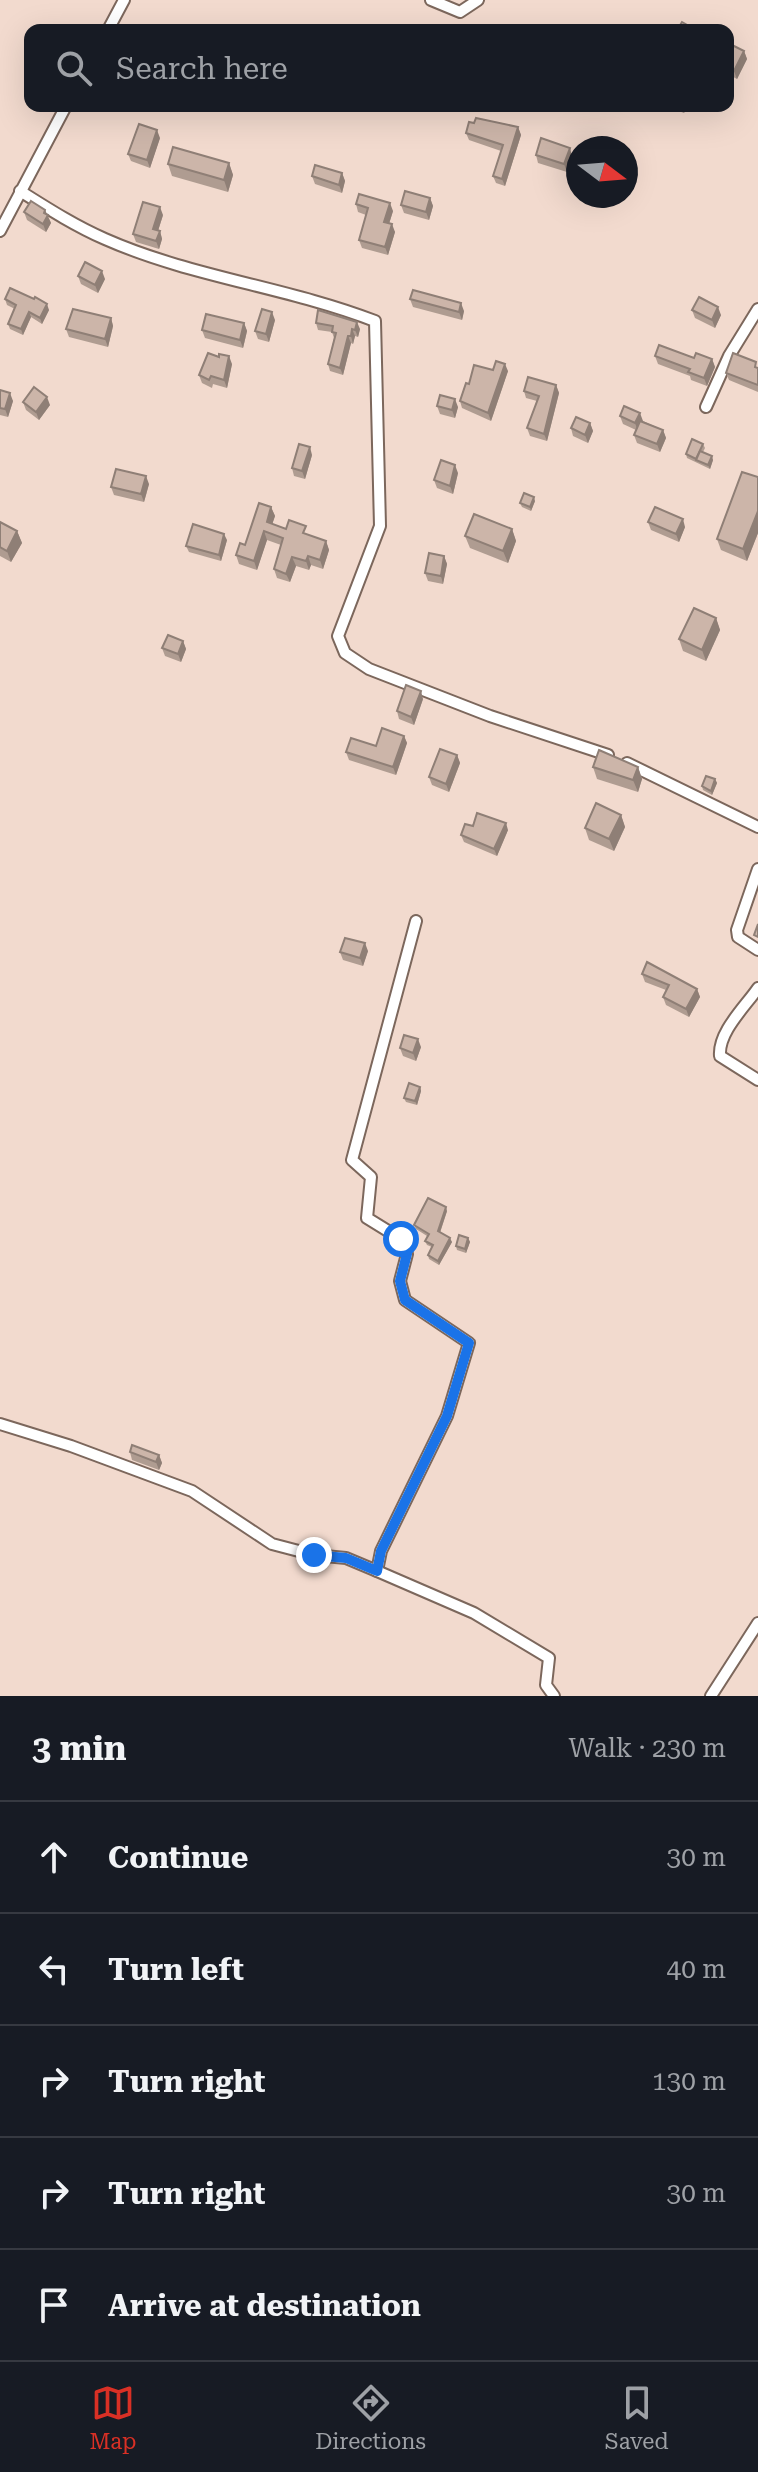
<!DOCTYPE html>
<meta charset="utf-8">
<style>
body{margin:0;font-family:"Roboto Serif",serif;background:#20242c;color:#f1f3f6}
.compass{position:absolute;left:566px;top:136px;width:72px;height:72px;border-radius:50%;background:#171b24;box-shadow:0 8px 32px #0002;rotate:106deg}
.stop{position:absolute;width:24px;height:24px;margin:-18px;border:6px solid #1a73e8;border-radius:50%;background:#fff}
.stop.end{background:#1a73e8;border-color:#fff;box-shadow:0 2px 8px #0008}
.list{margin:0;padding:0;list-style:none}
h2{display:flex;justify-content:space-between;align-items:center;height:104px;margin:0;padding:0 32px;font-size:34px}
h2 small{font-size:26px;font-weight:400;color:#9ea1a6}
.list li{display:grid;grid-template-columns:52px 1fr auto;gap:24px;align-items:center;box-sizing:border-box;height:112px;padding:0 32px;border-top:2px solid #363941}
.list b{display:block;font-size:30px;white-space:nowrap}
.list em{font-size:26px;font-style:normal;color:#9ea1a6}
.icon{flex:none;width:44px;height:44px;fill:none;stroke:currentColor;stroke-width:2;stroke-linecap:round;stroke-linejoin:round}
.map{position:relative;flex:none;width:758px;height:1696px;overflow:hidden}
.search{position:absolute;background:#171b24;box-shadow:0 8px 32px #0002;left:24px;right:24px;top:24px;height:88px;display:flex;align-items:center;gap:20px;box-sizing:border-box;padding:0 28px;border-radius:16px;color:#9ea1a6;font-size:30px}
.sheet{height:664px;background:#171b24}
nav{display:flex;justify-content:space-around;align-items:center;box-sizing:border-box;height:112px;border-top:2px solid #363941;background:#171b24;font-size:22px;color:#9ea1a6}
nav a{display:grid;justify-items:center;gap:4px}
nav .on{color:#d93025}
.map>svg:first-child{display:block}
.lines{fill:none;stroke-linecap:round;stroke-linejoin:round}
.minor-casing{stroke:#7c675c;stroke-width:14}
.minor{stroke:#fff;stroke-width:10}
.wall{fill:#af9c91}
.shaded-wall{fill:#8f7f76}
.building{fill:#ccb5a9;stroke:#8f7f76;stroke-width:2}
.route{stroke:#1a73e8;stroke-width:10}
</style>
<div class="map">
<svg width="758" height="1696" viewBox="0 0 758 1696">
<rect width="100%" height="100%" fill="#f2dace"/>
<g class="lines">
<defs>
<g id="minor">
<path d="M431 0 460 12 478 0"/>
<path d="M108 30 124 0"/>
<path d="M20 191C47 208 75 226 105 239 191 277 287 287 375 321L380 526 338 636 345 653 369 669 490 716 608 755"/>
<path d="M0 231 66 106"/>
<path d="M706 407 729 356 758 309"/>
<path d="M627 763 758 827"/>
<path d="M758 869 737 930 738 937 758 950"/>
<path d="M758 988C745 1007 718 1032 720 1056L758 1080"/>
<path d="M0 1424 71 1446 192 1491 272 1544 314 1555 346 1558 377 1571 474 1613 549 1658 546 1685 554 1696"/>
<path d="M377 1571 381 1551 447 1416 469 1343 405 1300 400 1281 407 1254 401 1239 367 1218 371 1177 352 1160 416 921"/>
<path d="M711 1696 758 1623"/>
</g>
</defs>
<use href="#minor" class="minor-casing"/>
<use href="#minor" class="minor"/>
</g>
<g class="wall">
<path d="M728 43 744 51 747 59 737 79 728 74Z"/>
<path d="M665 106H687L684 113Z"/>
<path d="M518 127 521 135 505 186 496 183 493 176 501 151 469 140 466 133Z"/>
<path d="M160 138 150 168 131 161 128 154Z"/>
<path d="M536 155 572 156 567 172 538 163Z"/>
<path d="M229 163 233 175 228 192 172 176 168 164Z"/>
<path d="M342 173 345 181 342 193 315 184 312 176Z"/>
<path d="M430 198 433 206 429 220 404 213 401 205Z"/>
<path d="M356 204 393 211 389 224 395 232 388 255 362 248 359 240 366 215 358 212Z"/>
<path d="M45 210 51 223 46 232 27 220 24 212Z"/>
<path d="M163 215 158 231H160L162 239 159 249 136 242 133 234Z"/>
<path d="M78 276 105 279 98 293 81 284Z"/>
<path d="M5 299 49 310 42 324 31 317 23 335 10 329 8 324 15 309 7 305Z"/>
<path d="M410 299 464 311 462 320 413 307Z"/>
<path d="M692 310 721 315 715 328 695 318Z"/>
<path d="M111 318 113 326 108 347 69 337 66 329Z"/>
<path d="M275 320 269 342 258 339 255 331Z"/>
<path d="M244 323 247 331 243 348 205 338 202 330Z"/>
<path d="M316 323 360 329 358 337 355 336 353 344 351 343 343 375 330 371 328 364 334 338 332 332 318 330Z"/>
<path d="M655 356 712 359 715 367 707 386 691 380 690 376 658 364Z"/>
<path d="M232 364 227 388 213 384 212 388 202 383 199 375Z"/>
<path d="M758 367V392L729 380 726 373Z"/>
<path d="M493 370 508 371 491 421 462 408 460 401 469 384Z"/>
<path d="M556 385 559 393 547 441 530 436 527 428 537 401 526 398 524 391Z"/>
<path d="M0 390 13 401 8 417 0 415Z"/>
<path d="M23 402 50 405 39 420 26 410Z"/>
<path d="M437 406 458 407 455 418 440 414Z"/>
<path d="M620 416 643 421 663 430 666 438 660 452 637 443 634 435 636 430 623 424Z"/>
<path d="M590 423 593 431 588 443 573 436 571 428Z"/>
<path d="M703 444 705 448 703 452 713 460 710 469 687 458 686 454Z"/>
<path d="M312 455 305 479 294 476 292 468Z"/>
<path d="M458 473 453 494 437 488 434 480Z"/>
<path d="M758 477V533L747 561 721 550 717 539Z"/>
<path d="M149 484 144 502 114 495 111 487Z"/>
<path d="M535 501 531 511 522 507 520 503Z"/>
<path d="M271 507 275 516 272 524 326 541 329 550 323 569 311 565 309 570 296 566 290 582 277 578 274 569 281 545 267 540 257 570 239 564 236 555 245 545Z"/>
<path d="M0 522 17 531 22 543 11 562 0 556Z"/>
<path d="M648 522 685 527 679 542 651 530Z"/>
<path d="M512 529 516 541 508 563 470 548 465 536Z"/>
<path d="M227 540 221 561 189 552 186 546Z"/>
<path d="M444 556 447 564 443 584 428 581 425 573Z"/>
<path d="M716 618 720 630 706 661 683 651 679 639Z"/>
<path d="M183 641 186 649 181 662 165 656 162 648Z"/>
<path d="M423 699 414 725 399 719 397 711Z"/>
<path d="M404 736 407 743 396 775 349 760 346 752 376 746Z"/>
<path d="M457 755 460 763 449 792 432 785 429 777Z"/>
<path d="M593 767H638L642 779 638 792 597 779Z"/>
<path d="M715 779 717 783 712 795 703 790 702 786Z"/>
<path d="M621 815 625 827 614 851 589 840 585 828Z"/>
<path d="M473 826 508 830 497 856 464 842 461 835Z"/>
<path d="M368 951 363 966 343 960 340 952Z"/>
<path d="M642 974 697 989 700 997 689 1017 666 1005 663 997 666 990 645 982Z"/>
<path d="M421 1047 416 1061 403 1056 400 1048Z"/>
<path d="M420 1087 421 1091 417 1105 406 1102 404 1098Z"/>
<path d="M447 1211 440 1233 452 1242 439 1265 429 1259 428 1255 432 1247 427 1245 425 1241 427 1236 416 1229 414 1225Z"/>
<path d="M468 1238 470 1242 466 1253 457 1250 456 1246Z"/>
<path d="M130 1452 159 1455 162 1463 159 1470 132 1460Z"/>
</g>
<g class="shaded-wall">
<path d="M744 51 747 59 737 79 734 71Z"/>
<path d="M682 106H687L684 113Z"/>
<path d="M518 127 521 135 505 186 502 179Z"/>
<path d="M157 130 160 138 150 168 147 160Z"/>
<path d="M570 148 572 156 567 172 564 164Z"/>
<path d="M229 163 233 175 228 192 224 180Z"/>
<path d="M342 173 345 181 342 193 339 185Z"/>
<path d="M430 198 433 206 429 220 426 212Z"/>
<path d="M390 203 393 211 387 230 384 222Z"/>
<path d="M160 207 163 215 156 237 153 229Z"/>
<path d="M45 210 51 223 46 232 43 224 44 213Z"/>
<path d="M392 224 395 232 388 255 385 247Z"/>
<path d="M160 231 162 239 159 249 156 241Z"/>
<path d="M102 271 105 279 98 293 95 285Z"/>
<path d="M461 303 464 311 462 320 459 312Z"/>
<path d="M47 304 49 310 42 324 40 318Z"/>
<path d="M718 307 721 315 715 328 712 320Z"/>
<path d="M29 312 31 317 23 335 21 329Z"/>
<path d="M272 312 275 320 269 342 266 334Z"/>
<path d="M111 318 113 326 108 347 105 339Z"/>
<path d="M357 322 360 329 358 337 355 330Z"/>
<path d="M244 323 247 331 243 348 240 340Z"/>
<path d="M352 329 355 336 353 344 351 336Z"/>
<path d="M348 336 351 343 343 375 340 368Z"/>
<path d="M229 356 232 364 227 388 224 380Z"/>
<path d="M712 359 715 367 707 386 704 378Z"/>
<path d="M505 364 508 371 491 421 488 413Z"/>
<path d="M556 385 559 393 547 441 544 434Z"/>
<path d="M10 393 13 401 8 417 5 409Z"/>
<path d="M47 397 50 405 39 420 36 412Z"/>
<path d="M455 399 458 407 455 418 452 410Z"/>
<path d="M640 413 643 421 638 431 635 423Z"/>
<path d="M590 423 593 431 588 443 585 435Z"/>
<path d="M663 430 666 438 660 452 657 444Z"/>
<path d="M310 447 312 455 305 479 302 471Z"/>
<path d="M712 456 713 460 710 469 708 465Z"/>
<path d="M455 465 458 473 453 494 450 486Z"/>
<path d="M146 476 149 484 144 502 141 494Z"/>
<path d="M534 497 535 501 531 511 530 507Z"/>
<path d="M271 507 275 516 270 531 267 522Z"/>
<path d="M758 511V533L747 561 743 549Z"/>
<path d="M683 519 685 527 679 542 676 534Z"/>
<path d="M512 529 516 541 508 563 503 551Z"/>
<path d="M17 531 22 543 11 562 7 551Z"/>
<path d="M264 531 267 540 257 570 254 561Z"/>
<path d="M224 534 227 540 221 561 219 555Z"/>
<path d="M326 541 329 550 323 569 320 560Z"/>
<path d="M308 556 311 565 309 570 306 561Z"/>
<path d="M444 556 447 564 443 584 441 576Z"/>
<path d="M292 557 296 566 290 582 286 574Z"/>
<path d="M716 618 720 630 706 661 702 650Z"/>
<path d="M183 641 186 649 181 662 178 654Z"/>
<path d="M421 691 423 699 414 725 411 717Z"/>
<path d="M404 736 407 743 396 775 393 767Z"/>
<path d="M457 755 460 763 449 792 446 784Z"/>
<path d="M638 767 642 779 638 792 633 780Z"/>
<path d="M715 779 717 783 712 795 711 791Z"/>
<path d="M621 815 625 827 614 851 609 839Z"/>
<path d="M506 823 508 830 497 856 494 849Z"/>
<path d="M365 943 368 951 363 966 360 958Z"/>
<path d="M697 989 700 997 689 1017 686 1009Z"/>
<path d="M418 1039 421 1047 416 1061 413 1053Z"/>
<path d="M420 1087 421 1091 417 1105 415 1101Z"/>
<path d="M446 1207 447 1211 439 1235 438 1231Z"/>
<path d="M450 1238 452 1242 439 1265 438 1261Z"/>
<path d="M468 1238 470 1242 466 1253 465 1249Z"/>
<path d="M159 1455 162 1463 159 1470 156 1462Z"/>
</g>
<g class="building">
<path d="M682 22 696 30H677Z"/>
<path d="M728 43 744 51 734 71 728 68Z"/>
<path d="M476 118 518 127 502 179 493 176 503 145 466 133 469 122 474 123Z"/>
<path d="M139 124 157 130 147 160 128 154Z"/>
<path d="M541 138 570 148 564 164 536 155Z"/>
<path d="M173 147 229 163 224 180 168 164Z"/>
<path d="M315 165 342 173 339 185 312 176Z"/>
<path d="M405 191 430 198 426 212 401 205Z"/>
<path d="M359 194 390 203 384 222 392 224 385 247 359 240 368 208 356 204Z"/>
<path d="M31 201 45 210 44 213 48 215 43 224 24 212Z"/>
<path d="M143 202 160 207 153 229 160 231 156 241 133 234Z"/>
<path d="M85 262 102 271 95 285 78 276Z"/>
<path d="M10 288 34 299 35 297 47 304 40 318 29 312 21 329 8 324 16 305 5 299Z"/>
<path d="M413 290 461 303 459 312 410 299Z"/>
<path d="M699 297 718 307 712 320 692 310Z"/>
<path d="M73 309 111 318 105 339 66 329Z"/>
<path d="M262 309 272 312 266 334 255 331Z"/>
<path d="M318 310 357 322 355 330 352 329 351 336H348L340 368 328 364 336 333 332 332 333 326 316 323Z"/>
<path d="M206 314 244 323 240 340 202 330Z"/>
<path d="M659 345 694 358 696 353 712 359 704 378 688 372 690 369 655 356Z"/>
<path d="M208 353 219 357V354L229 356 224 380 211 376 209 380 199 375Z"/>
<path d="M733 353 756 362 755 367 758 368V385L726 373Z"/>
<path d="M496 361 505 364 488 413 460 401 466 383 469 384 474 365 493 370Z"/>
<path d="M528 377 556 385 544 434 527 428 539 396 524 391Z"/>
<path d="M34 387 47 397 36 412 23 402Z"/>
<path d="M0 390 10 393 5 409 0 408Z"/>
<path d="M440 395 455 399 452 410 437 406Z"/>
<path d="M624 406 640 413 635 423 620 416Z"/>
<path d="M576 417 590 423 585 435 571 428Z"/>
<path d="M640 421 663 430 657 444 634 435Z"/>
<path d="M692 439 703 444 696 459 686 454Z"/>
<path d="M299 444 310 447 302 471 292 468Z"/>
<path d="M700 451 712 456 708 465 696 460Z"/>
<path d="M441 460 455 465 450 486 434 480Z"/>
<path d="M116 469 146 476 141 494 111 487Z"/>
<path d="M742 472 758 477V511L743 549 717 539Z"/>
<path d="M524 493 534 497 530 507 520 503Z"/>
<path d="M259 503 271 507 267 522 286 529 289 520 306 526 303 533 326 541 320 560 308 556 306 561 292 557 286 574 274 569 283 538 264 531 254 561 236 555 240 543 245 545Z"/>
<path d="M655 507 683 519 676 534 648 522Z"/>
<path d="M474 514 512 529 503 551 465 536Z"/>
<path d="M0 522 17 531 7 551 0 547Z"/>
<path d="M193 524 224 534 219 555 186 546Z"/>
<path d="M429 553 444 556 441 576 425 573Z"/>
<path d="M694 608 716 618 702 650 679 639Z"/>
<path d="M168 635 183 641 178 654 162 648Z"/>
<path d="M406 685 421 691 411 717 397 711Z"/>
<path d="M382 728 404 736 393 767 346 752 351 738 376 746Z"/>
<path d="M440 749 457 755 446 784 429 777Z"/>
<path d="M599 750 638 767 633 780 593 767Z"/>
<path d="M706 776 715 779 711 791 702 786Z"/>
<path d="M596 803 621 815 609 839 585 828Z"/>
<path d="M477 813 506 823 494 849 461 835 465 824 473 826Z"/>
<path d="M758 924V937L754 935Z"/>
<path d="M345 938 365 943 360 958 340 952Z"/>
<path d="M647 962 697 989 686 1009 663 997 669 985 642 974Z"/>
<path d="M404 1035 418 1039 413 1053 400 1048Z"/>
<path d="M409 1083 420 1087 415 1101 404 1098Z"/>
<path d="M428 1198 446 1207 438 1231 450 1238 438 1261 428 1255 433 1245 425 1241 429 1234 414 1225Z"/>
<path d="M459 1235 468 1238 465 1249 456 1246Z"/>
<path d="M132 1445 159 1455 156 1462 130 1452Z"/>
</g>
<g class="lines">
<path class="route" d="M314 1555 346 1558 377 1571 381 1551 447 1416 469 1343 405 1300 400 1281 407 1254 401 1239"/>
</g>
</svg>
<svg class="compass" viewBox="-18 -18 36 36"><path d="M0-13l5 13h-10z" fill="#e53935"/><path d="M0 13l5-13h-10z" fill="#9ea1a6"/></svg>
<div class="stop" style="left:401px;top:1239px"></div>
<div class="stop end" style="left:314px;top:1555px"></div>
<div class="search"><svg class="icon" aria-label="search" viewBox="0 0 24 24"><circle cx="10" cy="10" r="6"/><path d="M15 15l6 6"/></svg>Search here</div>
</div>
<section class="sheet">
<h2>3 min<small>Walk · 230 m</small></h2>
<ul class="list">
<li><svg class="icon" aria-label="ahead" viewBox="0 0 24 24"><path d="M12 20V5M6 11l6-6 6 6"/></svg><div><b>Continue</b></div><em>30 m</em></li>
<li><svg class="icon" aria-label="left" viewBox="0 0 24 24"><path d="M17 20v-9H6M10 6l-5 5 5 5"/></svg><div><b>Turn left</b></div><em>40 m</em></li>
<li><svg class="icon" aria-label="right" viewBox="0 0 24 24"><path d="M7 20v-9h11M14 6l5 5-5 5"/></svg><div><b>Turn right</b></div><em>130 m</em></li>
<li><svg class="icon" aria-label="right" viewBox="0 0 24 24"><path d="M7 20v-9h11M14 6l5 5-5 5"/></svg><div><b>Turn right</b></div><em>30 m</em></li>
<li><svg class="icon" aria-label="arrive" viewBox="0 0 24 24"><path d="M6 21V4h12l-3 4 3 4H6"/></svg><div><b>Arrive at destination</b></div></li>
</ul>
</section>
<nav>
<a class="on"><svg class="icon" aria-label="map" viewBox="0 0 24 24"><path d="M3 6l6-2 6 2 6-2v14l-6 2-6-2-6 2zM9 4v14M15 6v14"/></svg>Map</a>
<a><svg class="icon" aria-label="directions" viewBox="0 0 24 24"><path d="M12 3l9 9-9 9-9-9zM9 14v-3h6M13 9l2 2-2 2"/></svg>Directions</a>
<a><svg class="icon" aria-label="saved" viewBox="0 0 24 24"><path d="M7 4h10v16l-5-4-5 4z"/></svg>Saved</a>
</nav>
